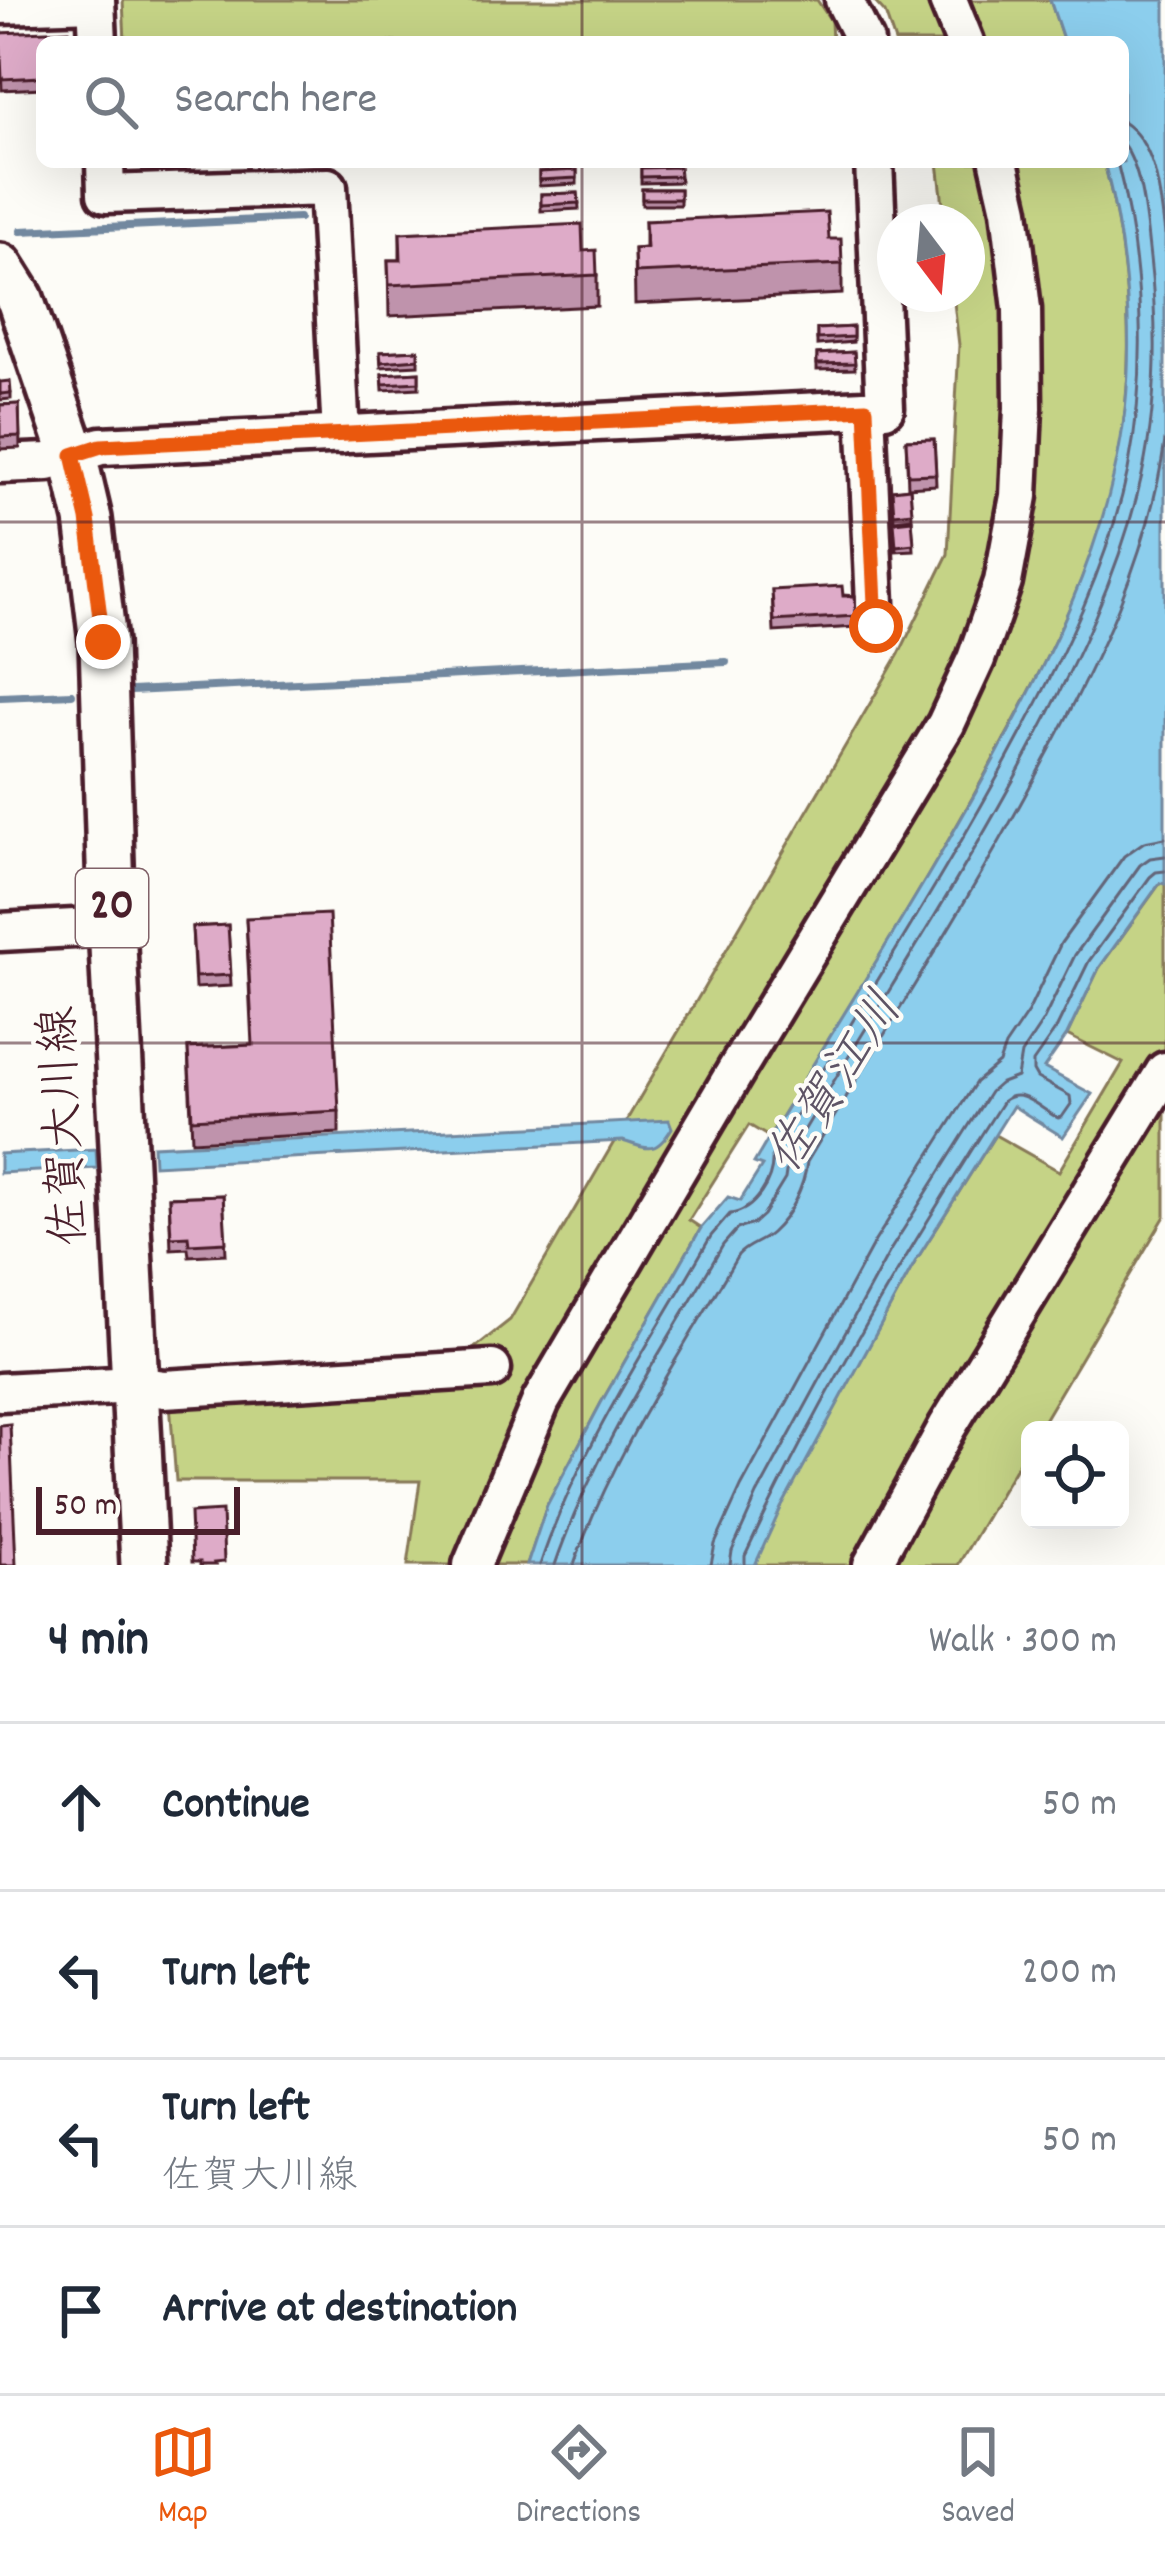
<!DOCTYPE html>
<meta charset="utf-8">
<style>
body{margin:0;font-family:Dekko,"Klee One",sans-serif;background:#f6f6f7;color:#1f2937}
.controls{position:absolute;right:36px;bottom:36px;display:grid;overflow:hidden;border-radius:18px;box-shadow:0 12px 48px #0002}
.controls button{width:108px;height:108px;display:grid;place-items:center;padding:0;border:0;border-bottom:3px solid #e0e1e3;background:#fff;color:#1f2937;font:60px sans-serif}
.compass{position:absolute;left:877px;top:204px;width:108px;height:108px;border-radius:50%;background:#fff;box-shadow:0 12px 48px #0002;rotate:164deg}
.scale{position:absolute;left:36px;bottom:30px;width:204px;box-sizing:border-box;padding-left:12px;border:6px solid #4a1f2b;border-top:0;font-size:33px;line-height:42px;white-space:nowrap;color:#4a1f2b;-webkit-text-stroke:9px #fdfcf7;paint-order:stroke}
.stop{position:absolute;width:36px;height:36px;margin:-27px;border:9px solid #ea580c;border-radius:50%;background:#fff}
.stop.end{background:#ea580c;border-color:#fff;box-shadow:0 3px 12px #0008}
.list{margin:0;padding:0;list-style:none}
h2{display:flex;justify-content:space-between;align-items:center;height:156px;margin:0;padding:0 48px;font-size:51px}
h2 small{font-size:39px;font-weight:400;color:#747a83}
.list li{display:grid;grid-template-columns:78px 1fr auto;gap:36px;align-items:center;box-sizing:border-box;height:168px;padding:0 48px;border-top:3px solid #e0e1e3}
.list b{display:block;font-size:45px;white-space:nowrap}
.list p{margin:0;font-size:39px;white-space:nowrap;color:#747a83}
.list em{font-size:39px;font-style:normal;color:#747a83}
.icon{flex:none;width:66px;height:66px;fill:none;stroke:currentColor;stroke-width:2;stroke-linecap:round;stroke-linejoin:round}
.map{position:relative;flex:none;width:1165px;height:1565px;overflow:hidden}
.search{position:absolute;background:#fff;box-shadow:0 12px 48px #0002;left:36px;right:36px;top:36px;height:132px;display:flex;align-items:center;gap:30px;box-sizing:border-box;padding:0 42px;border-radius:18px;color:#747a83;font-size:45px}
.sheet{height:828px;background:#fff}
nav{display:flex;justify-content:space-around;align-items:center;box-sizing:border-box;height:168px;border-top:3px solid #e0e1e3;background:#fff;font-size:33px;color:#747a83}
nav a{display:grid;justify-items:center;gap:6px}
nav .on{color:#ea580c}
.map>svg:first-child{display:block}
.green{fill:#c5d386;stroke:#887958;stroke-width:3}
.water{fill:#8cceed;stroke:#72889f;stroke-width:3}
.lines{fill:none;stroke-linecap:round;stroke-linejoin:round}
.shore{stroke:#646579;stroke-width:3}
.stream{stroke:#72889f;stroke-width:8}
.minor-casing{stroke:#4a1f2b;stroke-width:45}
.major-casing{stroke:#4a1f2b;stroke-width:54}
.minor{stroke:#fdfcf7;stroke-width:36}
.major{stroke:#fdfcf7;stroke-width:45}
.wall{fill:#bf93ac;stroke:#4a1f2b;stroke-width:3}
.building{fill:#deabc8;stroke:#4a1f2b;stroke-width:3}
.route{stroke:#ea580c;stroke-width:15}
.grid{fill:none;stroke:#4a1f2b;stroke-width:3;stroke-opacity:0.55}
.labels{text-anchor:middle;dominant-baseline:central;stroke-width:9;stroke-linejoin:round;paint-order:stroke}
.shield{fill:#fdfcf7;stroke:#806168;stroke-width:3}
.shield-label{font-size:45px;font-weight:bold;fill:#4a1f2b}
.street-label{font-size:48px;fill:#4a1f2b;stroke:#fdfcf7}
.water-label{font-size:51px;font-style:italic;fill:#5e5465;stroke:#fdfcf7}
</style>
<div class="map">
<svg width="1165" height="1565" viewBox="0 0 1165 1565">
<rect width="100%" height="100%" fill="#fdfcf7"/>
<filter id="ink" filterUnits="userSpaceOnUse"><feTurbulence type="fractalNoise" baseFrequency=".00833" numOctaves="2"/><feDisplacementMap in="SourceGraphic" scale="24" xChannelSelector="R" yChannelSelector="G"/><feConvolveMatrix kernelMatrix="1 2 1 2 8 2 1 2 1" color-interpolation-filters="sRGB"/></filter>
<g filter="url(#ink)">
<g class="green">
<path d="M123 0H817L831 21 832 42H125Z"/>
<path d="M873 0H1050L1064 42H895L885 13Z"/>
<path d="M938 162H1104C1130 260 1137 369 1116 469 1094 567 1049 657 1001 745 930 879 848 1007 769 1137L749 1125 689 1220 701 1228 601 1403 547 1505 527 1565H408L420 1481H176L170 1403 487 1383 472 1350 510 1320 899 654 948 554 959 345 953 294H967V222H945Z"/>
<path d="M1161 882 1165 884V1216L1038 1430H1030V1443L958 1565H749L915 1262 995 1135 1059 1171 1123 1063 1067 1035 1099 968Z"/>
</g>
<g class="water">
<path d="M1050 0H1165V884L1160 883 1099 968 1067 1035 1044 1068 1092 1094 1063 1137 1013 1106 915 1262 781 1508 755 1565H527L547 1505 601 1403 701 1228 728 1197 740 1201 762 1166 754 1163C837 1021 928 884 1005 739 1051 653 1094 565 1115 469 1138 369 1130 260 1104 162H1123V42H1064Z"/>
<path d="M669 1120 672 1128C656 1154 650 1150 623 1141L154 1165 153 1146Z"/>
<path d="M96 1149 97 1168 0 1173V1154Z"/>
</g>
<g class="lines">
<g class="shore">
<path d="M1123 122C1157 144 1160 196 1165 234"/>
<path d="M540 1565C579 1448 650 1343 711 1236L730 1214C755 1211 774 1180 772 1156 853 1016 942 882 1018 739 1064 654 1108 565 1128 470 1148 369 1143 261 1117 162"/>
<path d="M555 1565C594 1451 664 1348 723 1245L737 1229 753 1224 763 1215 785 1179 788 1158C867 1022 955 891 1029 751 1076 663 1120 573 1142 475 1157 405 1158 328 1150 258 1146 224 1143 171 1123 144"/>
<path d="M574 1565C612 1455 680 1355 738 1255 748 1244 760 1243 771 1233 790 1216 804 1187 807 1162 886 1029 971 899 1043 762 1098 661 1149 556 1165 441"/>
<path d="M711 1565 715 1544 741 1487 875 1241 976 1082 999 1063 1005 1046 1028 1012 1061 943 1124 856 1144 842 1165 838"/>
<path d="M730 1565 732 1551 757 1495 891 1249 990 1092 999 1084 1017 1077 1021 1054 1043 1021 1075 955 1140 865 1150 858 1165 856"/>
<path d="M745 1565V1556C819 1398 909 1247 1003 1101 1021 1086 1040 1109 1058 1118L1062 1117 1071 1104 1070 1096 1037 1078 1033 1071V1062L1056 1029 1089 961 1150 877 1156 872 1165 871"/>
</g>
<g class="stream">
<path d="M21 231 299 218"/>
<path d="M131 691 726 662"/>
<path d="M0 697 72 694"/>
</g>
<defs>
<g id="minor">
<path d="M96 0 98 42"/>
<path d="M844 0 865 42"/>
<path d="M948 0 965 42"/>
<path d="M0 5 96 2"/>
<path d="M105 162 106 194 328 187 341 435"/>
<path d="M866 409 876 625"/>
<path d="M0 464 48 462 101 446 885 408 874 162"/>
<path d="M0 932 112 926"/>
<path d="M0 1392 135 1385 164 1389 492 1369"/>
<path d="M472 1565 541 1401 738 1067 946 724 976 659 1003 582 1019 496 1023 408 1022 309 1010 210 999 162"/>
<path d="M872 1565 947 1427 1165 1071"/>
</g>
<path id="major" d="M0 267 20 299 73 455 88 519 103 642 112 926 144 1565"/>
</defs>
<use href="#minor" class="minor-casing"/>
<use href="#major" class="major-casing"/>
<use href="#minor" class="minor"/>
<use href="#major" class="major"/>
</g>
<g class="wall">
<path d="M0 33 42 42V88L2 90Z"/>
<path d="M679 167 680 182 641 183V168Z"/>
<path d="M577 170V184L539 186V172Z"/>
<rect x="642" y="189" width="38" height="16"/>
<path d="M578 193 579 209 541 211V194Z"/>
<path d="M645 221 829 239 842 264V294L635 304 634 249 645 248Z"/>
<path d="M400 233 583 251 597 275V306L389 316 388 260H400Z"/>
<path d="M853 327V342L817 345V329Z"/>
<path d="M418 350V365L381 367 380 352Z"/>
<path d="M854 352 855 369 817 370V354Z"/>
<path d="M419 372V388L383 390 382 374Z"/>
<path d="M0 382 11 393V399L0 400Z"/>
<path d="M19 404 20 448 0 449V405Z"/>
<path d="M934 439 936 485 908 487 906 440Z"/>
<path d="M910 488 912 518 894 520 892 490Z"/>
<path d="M912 520 914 550 896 551 894 522Z"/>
<path d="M772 590 855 596 856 627 774 632Z"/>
<path d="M246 918 339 1111V1133L192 1141 188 1048 252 1045Z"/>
<path d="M228 925 231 986 195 988 192 927Z"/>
<path d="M223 1195 226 1254 189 1256 188 1248 171 1249 169 1197Z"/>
</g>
<g class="building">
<path d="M69 30 70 42H42V77L2 79 0 33Z"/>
<path d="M679 167 680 176 641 177V168Z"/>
<path d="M577 170V178L539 180V172Z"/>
<rect x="642" y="189" width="38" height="10"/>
<path d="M578 193 579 203 541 205V194Z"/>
<path d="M827 212 829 239H841L842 264 635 273 634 249 647 248 645 221Z"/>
<path d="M582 224 583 251 596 250 597 275 389 285 388 260H401L400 233Z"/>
<path d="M853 327V337L817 339V329Z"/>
<path d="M418 350V359L381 362 380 352Z"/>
<path d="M854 352 855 363 817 364V354Z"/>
<path d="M419 372V382L383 384 382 374Z"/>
<path d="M10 381 11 393 0 394V382Z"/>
<path d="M19 404 20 436 0 437V405Z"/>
<path d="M934 439 936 474 908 475 906 440Z"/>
<path d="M910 488 912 512 894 514 892 490Z"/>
<path d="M912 520 914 544 896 546 894 522Z"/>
<path d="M842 586 843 596H855L856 616 774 621 772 590Z"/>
<path d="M329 914 339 1111 192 1119 188 1048 253 1045 246 918Z"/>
<path d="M228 925 231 975 195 977 192 927Z"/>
<path d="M223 1195 226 1242 189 1244 188 1236 171 1237 169 1197Z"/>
<path d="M10 1424 16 1565H0V1425Z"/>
<path d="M222 1511 224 1562 214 1563 215 1565H200V1562H192L190 1513Z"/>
</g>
</g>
<g class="lines" filter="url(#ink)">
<path class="route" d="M103 642 88 519 73 455 101 446 866 409 876 626"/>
</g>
<path class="grid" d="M582 0V42M582 162V1565M0 522H1165M0 1043H1165"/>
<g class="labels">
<rect class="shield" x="76" y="869" width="72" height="78" rx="9"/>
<g class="shield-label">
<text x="112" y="908">20</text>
</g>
<g class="street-label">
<text transform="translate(68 1126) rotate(-93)">佐賀大川線</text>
</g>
<g class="water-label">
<text transform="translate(838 1085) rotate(-57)">佐賀江川</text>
</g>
</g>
</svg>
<div class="controls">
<button><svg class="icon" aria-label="locate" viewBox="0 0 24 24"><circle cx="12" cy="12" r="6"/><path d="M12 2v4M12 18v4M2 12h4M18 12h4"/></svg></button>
</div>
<svg class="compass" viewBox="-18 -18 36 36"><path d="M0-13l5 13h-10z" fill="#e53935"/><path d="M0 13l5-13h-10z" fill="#747a83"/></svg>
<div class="scale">50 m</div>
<div class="stop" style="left:876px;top:626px"></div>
<div class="stop end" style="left:103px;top:642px"></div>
<div class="search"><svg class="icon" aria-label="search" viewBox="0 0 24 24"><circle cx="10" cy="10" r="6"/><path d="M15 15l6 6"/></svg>Search here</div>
</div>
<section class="sheet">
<h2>4 min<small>Walk · 300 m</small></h2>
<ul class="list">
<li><svg class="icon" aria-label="ahead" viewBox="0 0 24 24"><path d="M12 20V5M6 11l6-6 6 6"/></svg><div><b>Continue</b></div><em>50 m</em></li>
<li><svg class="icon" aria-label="left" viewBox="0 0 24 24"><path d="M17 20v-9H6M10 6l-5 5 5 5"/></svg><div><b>Turn left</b></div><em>200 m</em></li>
<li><svg class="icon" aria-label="left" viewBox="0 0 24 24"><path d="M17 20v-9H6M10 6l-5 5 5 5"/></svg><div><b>Turn left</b><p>佐賀大川線</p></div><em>50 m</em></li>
<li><svg class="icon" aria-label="arrive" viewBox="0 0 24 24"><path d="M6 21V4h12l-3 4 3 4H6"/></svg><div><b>Arrive at destination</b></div></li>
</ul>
</section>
<nav>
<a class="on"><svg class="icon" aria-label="map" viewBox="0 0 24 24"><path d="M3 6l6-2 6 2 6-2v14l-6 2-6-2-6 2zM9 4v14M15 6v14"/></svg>Map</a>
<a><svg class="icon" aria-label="directions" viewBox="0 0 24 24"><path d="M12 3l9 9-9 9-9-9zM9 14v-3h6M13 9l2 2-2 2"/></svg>Directions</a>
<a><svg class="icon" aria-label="saved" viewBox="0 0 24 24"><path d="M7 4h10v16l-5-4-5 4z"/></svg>Saved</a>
</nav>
